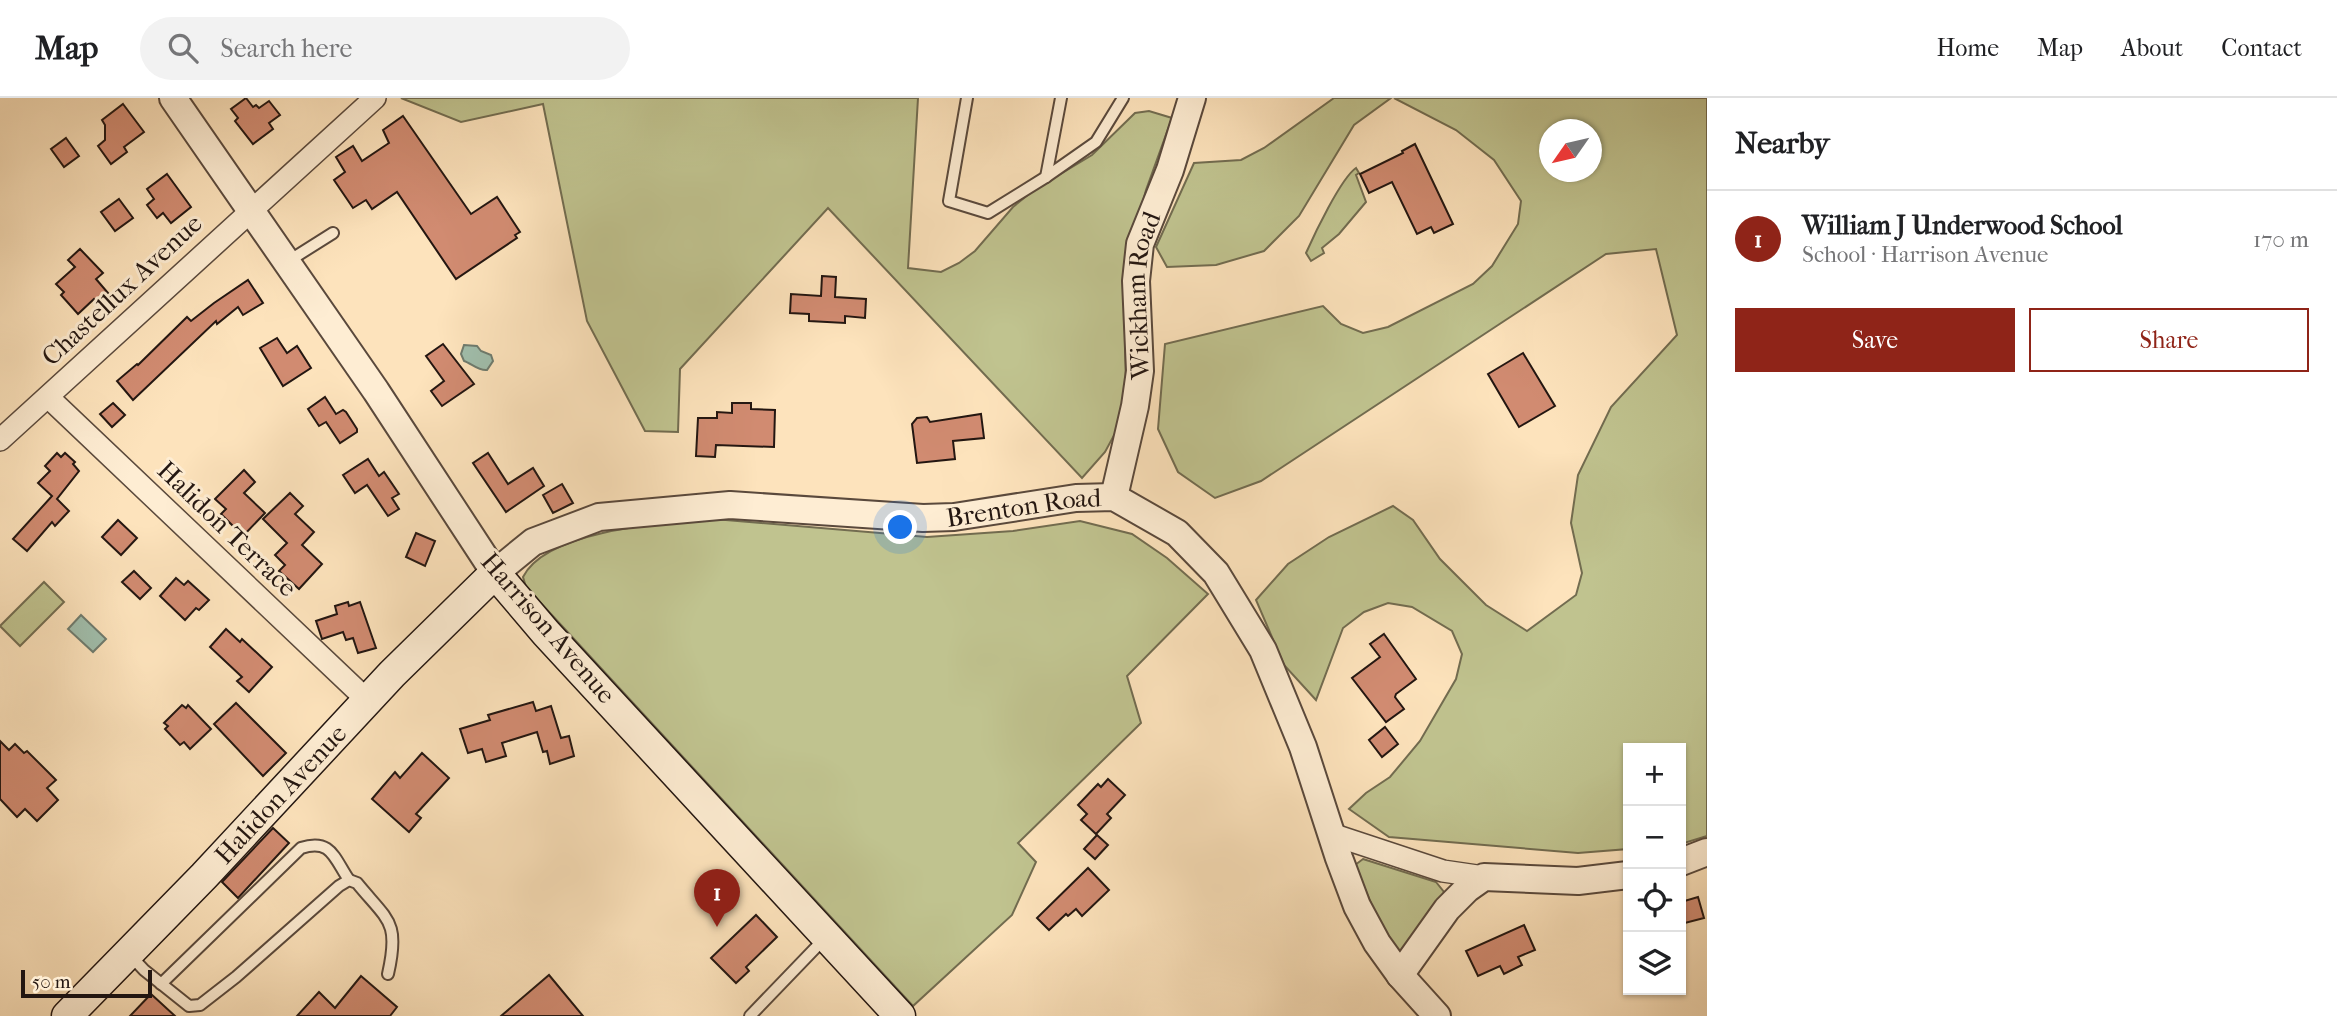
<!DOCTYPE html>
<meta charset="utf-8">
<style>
body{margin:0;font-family:"IM FELL French Canon",serif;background:#f2f2f2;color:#202124}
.controls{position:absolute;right:21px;bottom:21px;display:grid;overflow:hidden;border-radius:0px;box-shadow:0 2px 5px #0004}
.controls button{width:63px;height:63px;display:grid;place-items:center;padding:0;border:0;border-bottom:2px solid #e0e0e0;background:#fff;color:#202124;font:35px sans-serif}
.compass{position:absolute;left:1539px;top:21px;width:63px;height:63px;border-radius:50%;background:#fff;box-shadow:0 2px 5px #0004;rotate:236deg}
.scale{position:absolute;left:21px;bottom:18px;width:131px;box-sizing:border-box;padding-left:7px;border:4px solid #231611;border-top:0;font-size:19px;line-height:24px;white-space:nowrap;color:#231611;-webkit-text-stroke:5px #feedd3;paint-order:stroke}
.you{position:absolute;left:901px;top:430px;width:24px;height:24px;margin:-18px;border:5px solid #fff;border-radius:50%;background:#1a73e8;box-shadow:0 0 0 10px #1a73e833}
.badge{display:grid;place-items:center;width:46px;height:46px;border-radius:50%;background:#8f2418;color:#fff;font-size:23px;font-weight:700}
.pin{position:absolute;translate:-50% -58px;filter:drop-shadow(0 2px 4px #0008)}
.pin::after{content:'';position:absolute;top:37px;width:24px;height:21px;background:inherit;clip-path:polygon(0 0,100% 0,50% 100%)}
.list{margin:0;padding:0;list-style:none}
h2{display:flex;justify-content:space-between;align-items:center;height:91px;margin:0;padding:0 28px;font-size:30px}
h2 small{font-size:23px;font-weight:400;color:#757577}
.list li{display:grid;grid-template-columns:46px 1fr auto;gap:21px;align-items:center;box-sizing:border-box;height:98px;padding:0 28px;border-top:2px solid #e0e0e0}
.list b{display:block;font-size:26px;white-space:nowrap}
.list p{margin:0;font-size:23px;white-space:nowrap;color:#757577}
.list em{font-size:23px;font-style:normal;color:#757577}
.actions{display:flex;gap:14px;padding:21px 28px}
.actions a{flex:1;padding:16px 0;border:2px solid #8f2418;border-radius:0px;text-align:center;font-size:24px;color:#8f2418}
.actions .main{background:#8f2418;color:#fff}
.icon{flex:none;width:38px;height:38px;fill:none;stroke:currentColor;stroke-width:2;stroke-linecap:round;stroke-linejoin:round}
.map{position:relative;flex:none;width:1707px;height:918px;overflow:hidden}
header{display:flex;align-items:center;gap:42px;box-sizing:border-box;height:98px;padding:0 35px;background:#fff;border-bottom:2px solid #e0e0e0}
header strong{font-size:33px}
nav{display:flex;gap:38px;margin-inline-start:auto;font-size:24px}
.search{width:490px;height:63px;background:#f2f2f2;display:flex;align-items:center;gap:18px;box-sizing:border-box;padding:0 24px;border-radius:38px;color:#757577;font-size:26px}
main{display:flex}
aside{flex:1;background:#fff}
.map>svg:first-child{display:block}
.green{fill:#c0c38f;stroke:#726c50;stroke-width:2;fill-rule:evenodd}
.water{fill:#a0beac;stroke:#6e7b6e;stroke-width:2}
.building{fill:#d18b71;stroke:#231611;stroke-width:2}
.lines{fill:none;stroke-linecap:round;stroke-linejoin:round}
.service-casing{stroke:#5a493c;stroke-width:14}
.minor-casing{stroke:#5a493c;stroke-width:24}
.tertiary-casing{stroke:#5a493c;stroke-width:30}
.secondary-casing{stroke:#231611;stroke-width:33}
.service{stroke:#feedd3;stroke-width:10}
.minor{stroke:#feedd3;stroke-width:21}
.tertiary{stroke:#feedd3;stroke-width:26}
.secondary{stroke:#feedd3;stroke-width:30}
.labels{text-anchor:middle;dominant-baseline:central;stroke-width:6;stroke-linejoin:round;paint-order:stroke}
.street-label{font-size:26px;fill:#231611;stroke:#feedd3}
</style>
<header>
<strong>Map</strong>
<div class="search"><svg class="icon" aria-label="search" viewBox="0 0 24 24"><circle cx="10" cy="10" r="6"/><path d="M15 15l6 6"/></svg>Search here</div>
<nav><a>Home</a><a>Map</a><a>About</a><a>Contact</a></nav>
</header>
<main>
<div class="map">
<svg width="1707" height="918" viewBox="0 0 1707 918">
<rect width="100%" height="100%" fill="#fde3bc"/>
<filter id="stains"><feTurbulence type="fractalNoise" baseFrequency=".00286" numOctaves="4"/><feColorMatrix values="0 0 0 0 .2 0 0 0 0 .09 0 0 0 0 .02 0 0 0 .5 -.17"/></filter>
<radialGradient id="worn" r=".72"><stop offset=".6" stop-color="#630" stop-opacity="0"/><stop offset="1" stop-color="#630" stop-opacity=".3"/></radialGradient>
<g class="green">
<path d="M401 0H918L908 170 941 174 959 165 975 153 1013 109 1034 92 1092 57 1135 15 1149 13 1172 20 1146 92 1124 175 1126 292 1118 330 1105 354 1082 380 828 110 680 271 678 334 645 333 587 223 543 6 461 24Z"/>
<path d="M1334 0H1391L1354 27 1299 118 1264 153 1216 167 1167 169 1156 149 1194 65 1241 62 1264 50Z"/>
<path d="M1394 0H1707V738L1681 746V650H1628V751L1578 755 1389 739 1349 711 1366 695 1390 679 1420 643 1456 581 1462 556 1452 533 1412 509 1388 505 1364 514 1343 530 1316 602 1284 567 1256 502 1288 466 1329 439 1393 408 1413 422 1440 461 1486 507 1527 533 1576 497 1582 475 1571 425 1578 377 1611 309 1677 237 1656 151 1606 156 1261 383 1215 400 1178 374 1158 331 1165 246 1323 208 1341 226 1363 235 1388 229 1473 186 1492 168 1518 126 1521 103 1494 62 1456 32ZM1549 32H1591V74H1549Z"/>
<path d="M1356 70 1359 75 1356 77 1366 104 1339 136 1322 150 1324 155 1311 163 1306 155C1314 137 1341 80 1356 70Z"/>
<path d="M714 421 927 439 1013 433 1080 423 1132 436 1167 460 1208 496 1127 578 1141 625 1018 745 1036 764 1012 817 913 908 526 489 523 479C547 431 666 425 714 421Z"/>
<path d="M44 484 64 504 20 548 0 528Z"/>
<path d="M1363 761 1436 784 1444 794 1441 803 1405 851 1398 854 1395 851 1375 815 1355 767Z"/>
</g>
<g class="water">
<path d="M464 247 477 248 481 253 491 257 493 263 487 272C478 273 471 265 464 263L461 256Z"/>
<path d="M81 517 106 541 93 554 68 531Z"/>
</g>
<g class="building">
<path d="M246 0 253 9 256 7 259 10 269 3 280 17 269 25 273 31 253 46 235 23 238 20 231 11Z"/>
<path d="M123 6 144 34 124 49 127 54 111 66 98 48 105 42V27L102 22Z"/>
<path d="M403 18 471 116 497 99 520 134 515 137 517 140 456 181 397 94 372 111 366 102 353 110 334 82 345 74 336 59 353 48 362 63 389 45 383 32Z"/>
<path d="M66 40 79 58 64 69 51 51Z"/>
<path d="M1415 46 1453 126 1434 135 1431 129 1417 136 1392 84 1369 95 1360 76 1403 55 1402 53Z"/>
<path d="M167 76 191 109 171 125 163 115 157 120 147 107 154 101 147 91Z"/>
<path d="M119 101 133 120 115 133 101 114Z"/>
<path d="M80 151 103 175 96 181 108 195 98 205 94 201 78 216 61 197 64 194 56 186 75 169 68 162Z"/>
<path d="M822 178 836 179 835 199 866 201 865 220 845 218V225L809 223V216L790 215 791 196 821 198Z"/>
<path d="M248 182 263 205 243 217 238 209 217 226 216 223 133 302 117 283 137 266 138 267 187 219 191 223 214 205Z"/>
<path d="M277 240 287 255 297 248 311 270 283 288 260 250Z"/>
<path d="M443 246 474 286 442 308 431 293 444 283 426 258Z"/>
<path d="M1523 255 1555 308 1519 329 1488 276Z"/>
<path d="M325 299 336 316 343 312 346 314 357 331V334L340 345 326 324 319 328 308 311Z"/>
<path d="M113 305 125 317 112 329 100 316Z"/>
<path d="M732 305H751V311L775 312 774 349 716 347 715 359 696 358 698 320H717V314L732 315Z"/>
<path d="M981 316 984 340 953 343 955 361 917 365 912 326 917 320 927 319 930 324Z"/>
<path d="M57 355 61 359 65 355 75 364 73 366 79 373 57 401 69 413 55 428 52 424 27 453 13 441 52 398 38 385 50 373 45 368Z"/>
<path d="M488 355 508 386 533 370 544 388 506 414 473 365Z"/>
<path d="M368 361 379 378 384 374 399 396 392 400 399 411 388 418 367 387 355 395 343 377Z"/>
<path d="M244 372 255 384 244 395 265 415 243 438 221 416 226 411 215 401Z"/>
<path d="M562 386 573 405 553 415 543 397Z"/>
<path d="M290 395 303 408 295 416 314 434 302 447 322 466 299 491 279 473 285 467 275 457 287 445 263 421Z"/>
<path d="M118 422 137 440 121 457 102 439Z"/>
<path d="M416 435 435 443 425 468 406 459Z"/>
<path d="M134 473 151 490 140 501 122 484Z"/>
<path d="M176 480 184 487 188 483 209 502 199 512 196 510 185 522 160 498Z"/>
<path d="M348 504 349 508 360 504 376 550 358 555 353 540 346 542 343 534 322 541 316 523 337 516 335 508Z"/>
<path d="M226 531 240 544 242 541 272 569 249 594 237 583 242 579 210 549Z"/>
<path d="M1384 536 1416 581 1396 596 1395 599 1404 611 1386 624 1352 580 1380 559 1370 546Z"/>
<path d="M533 604 536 613 551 608 561 640 569 638 574 658 550 666 547 653 543 654 537 634 502 645 506 658 486 664 482 651 468 655 460 631 490 622 488 617Z"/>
<path d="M236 605 286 655 263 678 214 626Z"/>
<path d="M182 607 186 610 188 607 211 631 190 651 184 644 180 647 165 631 168 628 164 625Z"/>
<path d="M1385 629 1398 646 1382 659 1369 642Z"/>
<path d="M0 643 9 652 15 646 24 655 27 653 56 682 47 690 58 702 37 723 25 711 17 719 0 701Z"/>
<path d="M422 655 449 680 416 716 421 720 409 734 372 701 395 674 400 680Z"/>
<path d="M1108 681 1125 697 1107 716 1111 720 1096 736 1081 722 1087 716 1078 707 1098 686 1101 689Z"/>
<path d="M273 730 289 745 238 800 222 784Z"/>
<path d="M1097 737 1108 747 1095 761 1084 751Z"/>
<path d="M1088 770 1109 792 1082 818 1076 811 1068 818 1066 816 1049 832 1037 820Z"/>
<path d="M1698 799 1704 820 1681 826V804Z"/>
<path d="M756 817 777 839 746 869 749 873 736 885 711 860Z"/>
<path d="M1524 827 1535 852 1518 859 1522 867 1504 876 1500 868 1478 878 1466 853Z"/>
<path d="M549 877 583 918H501Z"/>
<path d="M361 878 397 909 390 918H297L319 894 335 910Z"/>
<path d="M151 896 175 918H130Z"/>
</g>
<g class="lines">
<defs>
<g id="service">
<path d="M967 0 949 103 988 115 1046 79 1096 44 1123 0"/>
<path d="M1046 79 1061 0"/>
<path d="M287 164 333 135"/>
<path d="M130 857 144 872 189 908 200 907 236 879 339 788 349 782 357 785C388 823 400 823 388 876"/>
<path d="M161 886 301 750C331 740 334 760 349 782"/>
<path d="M750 918 826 839"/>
</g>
<g id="minor">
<path d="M48 299 368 603"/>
<path d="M0 342 375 0"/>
<path d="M1331 736 1443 773 1484 779"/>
</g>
<g id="tertiary">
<path id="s1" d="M173 0 376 293 495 475 533 444 599 419 730 407 923 420 954 419 1076 400 1114 399 1177 435 1216 475 1263 552 1303 649 1339 760 1357 808 1377 845 1400 877 1437 918"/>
<path id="s2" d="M1114 399 1135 308 1140 273 1136 183 1140 146 1170 72 1192 0"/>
<path d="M1681 764 1707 754"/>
<path d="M1400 877 1447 811 1467 791 1484 779 1578 783 1628 777"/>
</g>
<g id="secondary">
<path id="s3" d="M67 918 204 778 392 576 495 475 546 535 900 918"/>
</g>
</defs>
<use href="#service" class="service-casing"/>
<use href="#minor" class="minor-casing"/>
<use href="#tertiary" class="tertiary-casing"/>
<use href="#secondary" class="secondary-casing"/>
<use href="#service" class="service"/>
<use href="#minor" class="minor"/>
<use href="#tertiary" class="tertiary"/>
<use href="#secondary" class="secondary"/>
</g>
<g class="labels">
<g class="street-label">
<text transform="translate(122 192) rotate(-43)">Chastellux Avenue</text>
<text stroke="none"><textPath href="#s2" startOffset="205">Wickham Road</textPath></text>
<text stroke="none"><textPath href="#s1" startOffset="1120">Brenton Road</textPath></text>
<text transform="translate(227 431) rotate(44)">Halidon Terrace</text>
<text transform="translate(548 530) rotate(49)">Harrison Avenue</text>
<text stroke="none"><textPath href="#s3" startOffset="308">Halidon Avenue</textPath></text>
</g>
</g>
<rect width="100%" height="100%" filter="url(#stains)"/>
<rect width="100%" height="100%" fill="url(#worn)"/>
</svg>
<div class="controls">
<button>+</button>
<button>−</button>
<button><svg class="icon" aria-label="locate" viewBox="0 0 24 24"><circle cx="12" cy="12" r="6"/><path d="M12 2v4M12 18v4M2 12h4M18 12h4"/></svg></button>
<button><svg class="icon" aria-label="layers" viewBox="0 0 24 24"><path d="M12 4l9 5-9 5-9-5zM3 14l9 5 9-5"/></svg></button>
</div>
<svg class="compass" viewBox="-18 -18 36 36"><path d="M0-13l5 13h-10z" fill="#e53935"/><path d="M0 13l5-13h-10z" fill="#757577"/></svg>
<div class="scale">50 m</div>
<div class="you"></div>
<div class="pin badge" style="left:717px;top:829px">1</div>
</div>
<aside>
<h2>Nearby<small></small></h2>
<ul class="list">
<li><span class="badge">1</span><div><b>William J Underwood School</b><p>School · Harrison Avenue</p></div><em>170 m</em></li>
</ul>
<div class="actions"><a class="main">Save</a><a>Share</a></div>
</aside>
</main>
